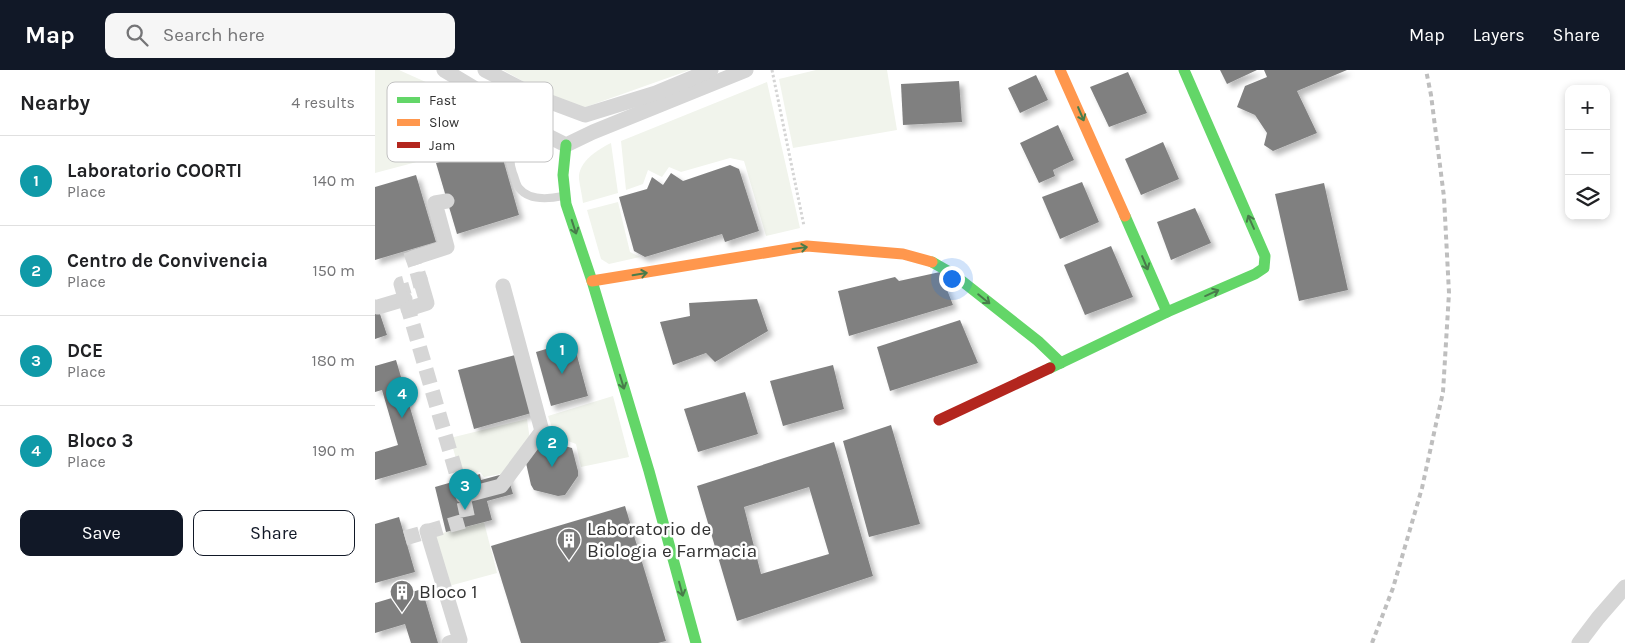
<!DOCTYPE html>
<meta charset="utf-8">
<style>
body{margin:0;font-family:Karla,sans-serif;background:#f6f6f6;color:#202124}
.controls{position:absolute;right:15px;top:15px;display:grid;overflow:hidden;border-radius:10px;box-shadow:0 2px 8px #0003}
.controls button{width:45px;height:45px;display:grid;place-items:center;padding:0;border:0;border-bottom:1px solid #e0e0e0;background:#fff;color:#202124;font:25px sans-serif}
.you{position:absolute;left:576px;top:208px;width:18px;height:18px;margin:-12px;border:4px solid #fff;border-radius:50%;background:#1a73e8;box-shadow:0 0 0 8px #1a73e833}
.badge{display:grid;place-items:center;width:32px;height:32px;border-radius:50%;background:#111827;color:#fff;font-size:16px;font-weight:700}
.pin{position:absolute;translate:-50% -41px;filter:drop-shadow(0 1px 2px #0008)}
.pin::after{content:'';position:absolute;top:26px;width:18px;height:15px;background:inherit;clip-path:polygon(0 0,100% 0,50% 100%)}
.list{margin:0;padding:0;list-style:none}
h2{display:flex;justify-content:space-between;align-items:center;height:65px;margin:0;padding:0 20px;font-size:21px}
h2 small{font-size:16px;font-weight:400;color:#757577}
.list li{display:grid;grid-template-columns:32px 1fr auto;gap:15px;align-items:center;box-sizing:border-box;height:90px;padding:0 20px;border-top:1px solid #e0e0e0}
.list b{display:block;font-size:19px;white-space:nowrap}
.list p{margin:0;font-size:16px;white-space:nowrap;color:#757577}
.list em{font-size:16px;font-style:normal;color:#757577}
.actions{display:flex;gap:10px;padding:15px 20px}
.actions a{flex:1;padding:11px 0;border:1px solid #111827;border-radius:10px;text-align:center;font-size:18px;color:#111827}
.actions .main{background:#111827;color:#fff}
.icon{flex:none;width:28px;height:28px;fill:none;stroke:currentColor;stroke-width:2;stroke-linecap:round;stroke-linejoin:round}
.map{position:relative;flex:none;width:1250px;height:573px;overflow:hidden}
header{display:flex;align-items:center;gap:30px;box-sizing:border-box;height:70px;padding:0 25px;background:#111827;color:#fff}
header strong{font-size:24px}
nav{display:flex;gap:28px;margin-inline-start:auto;font-size:18px}
.search{width:350px;height:45px;background:#f6f6f6;display:flex;align-items:center;gap:12px;box-sizing:border-box;padding:0 18px;border-radius:10px;color:#757577;font-size:19px}
main{display:flex}
aside{flex:1;background:#fff}
.map>svg:first-child{display:block}
.green{fill:#f1f4ec}
.building{fill:#808080;fill-rule:evenodd;filter:url(#shadow)}
.lines{fill:none;stroke-linecap:round;stroke-linejoin:round}
.street-tunnel{stroke:#d6d6d6;stroke-width:15;stroke-dasharray:15 8;stroke-linecap:butt}
.path{stroke:#d5d5d5;stroke-width:3;stroke-dasharray:2.5 2.5;stroke-linecap:butt}
.lane{stroke:#d6d6d6;stroke-width:8}
.street{stroke:#d6d6d6;stroke-width:15}
.fast{stroke:#63d668;stroke-width:11}
.slow{stroke:#ff974d;stroke-width:11}
.jam{stroke:#b3261e;stroke-width:11}
.rail{stroke:#bebebe;stroke-width:4;stroke-dasharray:5 4;stroke-linecap:butt}
.oneway{stroke:#487c4a}
.labels{text-anchor:middle;dominant-baseline:central;stroke-width:5;stroke-linejoin:round;paint-order:stroke}
.poi-label{font-size:19px;fill:#323232;stroke:#fff;text-anchor:start}
.key{fill:#fff;stroke:#c2c2c2;stroke-width:1}
.key-label{font-size:14px;fill:#323232}
</style>
<header>
<strong>Map</strong>
<div class="search"><svg class="icon" aria-label="search" viewBox="0 0 24 24"><circle cx="10" cy="10" r="6"/><path d="M15 15l6 6"/></svg>Search here</div>
<nav><a>Map</a><a>Layers</a><a>Share</a></nav>
</header>
<main>
<aside>
<h2>Nearby<small>4 results</small></h2>
<ul class="list">
<li><span class="badge" style="background:#0f9aa8">1</span><div><b>Laboratorio COORTI</b><p>Place</p></div><em>140 m</em></li>
<li><span class="badge" style="background:#0f9aa8">2</span><div><b>Centro de Convivencia</b><p>Place</p></div><em>150 m</em></li>
<li><span class="badge" style="background:#0f9aa8">3</span><div><b>DCE</b><p>Place</p></div><em>180 m</em></li>
<li><span class="badge" style="background:#0f9aa8">4</span><div><b>Bloco 3</b><p>Place</p></div><em>190 m</em></li>
</ul>
<div class="actions"><a class="main">Save</a><a>Share</a></div>
</aside>
<div class="map">
<svg width="1250" height="573" viewBox="0 0 1250 573">
<defs>
<filter id="shadow"><feDropShadow dx="4.5" dy="4.5" stdDeviation="2.5" flood-color="#0004"/></filter>
</defs>
<rect width="100%" height="100%" fill="#fff"/>
<g class="green">
<path d="M0 0H24L131 48 121 71 0 103Z"/>
<path d="M128 0H315L208 38 167 22Z"/>
<path d="M441 0H512L522 60 418 78 404 9Z"/>
<path d="M392 12 425 158 391 166 369 91 355 88 306 102 294 97 287 107 273 100 268 114 251 120 246 71Z"/>
<path d="M236 73 243 123 208 133C207 125 205 117 204 109 203 92 222 80 236 73Z"/>
<path d="M243 132 255 182 265 187 234 194 226 189 212 140Z"/>
<path d="M238 326 254 387 206 397 201 374 180 366 173 346Z"/>
<path d="M152 349 155 370 132 403 109 407 105 402 86 406 75 368Z"/>
<path d="M109 452 122 503 74 516 60 465Z"/>
</g>
<g class="building">
<path d="M845 0H882L852 14Z"/>
<path d="M889 0H972L922 21 942 63 898 81 889 75 892 63 880 45 862 37 870 16 892 7Z"/>
<path d="M753 2 772 43 734 57 715 17Z"/>
<path d="M661 5 673 30 645 43 633 18Z"/>
<path d="M584 11 587 52 528 55 526 14Z"/>
<path d="M683 55 699 90 678 100 680 106 664 113 645 73Z"/>
<path d="M788 72 804 109 766 125 750 89Z"/>
<path d="M124 75 144 145 82 164 61 93Z"/>
<path d="M355 95 364 99 384 161 350 172 347 164 270 187 259 181 244 127 272 119 277 107 288 115 296 103 308 111Z"/>
<path d="M41 105 61 172 0 190V117Z"/>
<path d="M707 112 724 152 685 169 667 127Z"/>
<path d="M949 113 973 220 924 231 900 124Z"/>
<path d="M820 138 836 173 796 190 782 152Z"/>
<path d="M736 176 758 227 710 245 689 195Z"/>
<path d="M565 202 578 235 474 266 463 221 520 207 524 211Z"/>
<path d="M0 229 12 265 0 269Z"/>
<path d="M382 229 393 261 340 292 331 283 298 295 285 252 315 246 314 233Z"/>
<path d="M585 250 603 293 515 321 502 277Z"/>
<path d="M198 271 213 326 176 336 161 282Z"/>
<path d="M144 284 160 342 99 359 83 300Z"/>
<path d="M21 290 52 395 0 410V382L23 375 7 320 0 322V296Z"/>
<path d="M458 295 469 339 408 356 395 311Z"/>
<path d="M370 322 383 364 323 382 309 339Z"/>
<path d="M516 355 545 454 494 467 468 371Z"/>
<path d="M175 372 197 378 203 401V406L190 425 183 426 159 420 156 415 151 393 166 374Z"/>
<path d="M459 372 498 506 362 551 322 416ZM434 417 454 484 386 504 369 437Z"/>
<path d="M132 403 138 424 112 431 117 450 71 462 60 417 105 404 106 410Z"/>
<path d="M250 436 291 571 283 573H146L116 476Z"/>
<path d="M24 447 40 502 0 513V454Z"/>
<path d="M47 519 63 573H36L30 554 0 563V533Z"/>
</g>
<g class="lines">
<path class="street-tunnel" d="M30 468 93 450 88 426 26 214 45 209 35 179"/>
<path class="path" d="M397 0 429 156"/>
<path class="lane" d="M161 58 142 64C135 77 133 89 138 103 140 107 141 114 144 118 154 131 174 129 188 126"/>
<g class="street">
<path d="M69 0 149 48 173 66 191 75 218 62 371 0"/>
<path d="M110 0 162 27 210 45 281 23 336 0"/>
<path d="M38 188 72 177 60 133 72 131"/>
<path d="M128 216 167 361"/>
<path d="M3 237 30 229"/>
<path d="M33 239 52 233 45 209"/>
<path d="M88 426 126 416 167 361 171 373"/>
<path d="M52 461 85 570 74 573"/>
<path d="M1204 573 1223 548 1250 517"/>
</g>
<g class="fast">
<path d="M191 75 188 105 191 134 217 211 274 401 321 573"/>
<path d="M750 146 792 242"/>
<path d="M557 192 578 204 663 271 686 293"/>
<path d="M675 298 792 242 880 204 889 198 890 186 809 0"/>
</g>
<g class="slow">
<path d="M685 0 750 146"/>
<path d="M217 211 432 176 528 184 557 192"/>
</g>
<path class="jam" d="M564 350 675 298"/>
<path class="rail" d="M997 573 1018 518 1047 418 1068 322 1074 223 1069 127 1056 25 1051 0"/>
</g>
<defs><path id="oneway-shaft" d="M-6 0H5M1.5-3L5.5 0L1.5 3" fill="none" stroke-width="1.6" stroke-linecap="round" stroke-linejoin="round" transform="scale(1.25)"/></defs>
<g class="oneway">
<use href="#oneway-shaft" transform="translate(706 44) rotate(67)"/>
<use href="#oneway-shaft" transform="translate(876 152) rotate(-114)"/>
<use href="#oneway-shaft" transform="translate(199 157) rotate(72)"/>
<use href="#oneway-shaft" transform="translate(425 178) rotate(-8)"/>
<use href="#oneway-shaft" transform="translate(770 193) rotate(67)"/>
<use href="#oneway-shaft" transform="translate(265 204) rotate(-9)"/>
<use href="#oneway-shaft" transform="translate(837 223) rotate(-24)"/>
<use href="#oneway-shaft" transform="translate(609 229) rotate(39)"/>
<use href="#oneway-shaft" transform="translate(247 312) rotate(73)"/>
<use href="#oneway-shaft" transform="translate(306 519) rotate(75)"/>
</g>
<defs>
<symbol id="building-pin" viewBox="-11 -11 22 30"><path d="M0 17L-7.5 6A9.5 9.5 0 1 1 7.5 6Z" fill="#7a7a7a" stroke="#fff"/><path d="M-4-6H4V6H1V3H-1V6H-4ZM-2.5-4.3h1.7v1.8h-1.7ZM.8-4.3h1.7v1.8H.8ZM-2.5-1h1.7V.8h-1.7ZM.8-1h1.7V.8H.8Z" fill="#fff"/></symbol>
</defs>
<g fill-rule="evenodd">
<use href="#building-pin" x="180" y="456" width="28" height="38"/>
<use href="#building-pin" x="13" y="508" width="28" height="38"/>
</g>
<g class="labels">
<g class="poi-label">
<text x="212" y="459">Laboratorio de<tspan x="212" dy="22">Biologia e Farmacia</tspan></text>
<text x="44" y="522">Bloco 1</text>
</g>
</g>
<rect x="12" y="12" width="166" height="80" rx="8" class="key"/>
<rect x="22" y="27" width="23" height="6" fill="#63d668"/>
<rect x="22" y="49" width="23" height="7" fill="#ff974d"/>
<rect x="22" y="72" width="23" height="6" fill="#b3261e"/>
<g class="key-label">
<text x="54" y="35">Fast</text>
<text x="54" y="57">Slow</text>
<text x="54" y="80">Jam</text>
</g>
</svg>
<div class="controls">
<button>+</button>
<button>−</button>
<button><svg class="icon" aria-label="layers" viewBox="0 0 24 24"><path d="M12 4l9 5-9 5-9-5zM3 14l9 5 9-5"/></svg></button>
</div>
<div class="you"></div>
<div class="pin badge" style="left:187px;top:304px;background:#0f9aa8">1</div>
<div class="pin badge" style="left:177px;top:397px;background:#0f9aa8">2</div>
<div class="pin badge" style="left:90px;top:440px;background:#0f9aa8">3</div>
<div class="pin badge" style="left:27px;top:348px;background:#0f9aa8">4</div>
</div>
</main>
